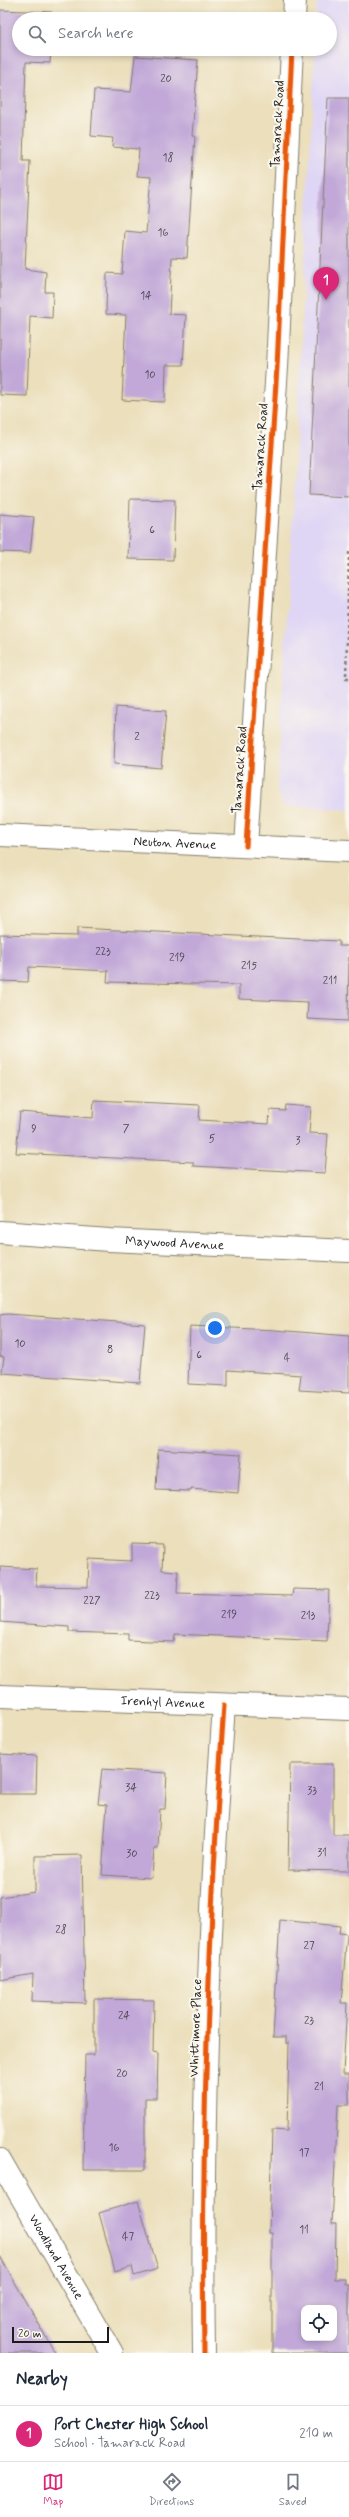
<!DOCTYPE html>
<meta charset="utf-8">
<style>
body{margin:0;font-family:Mynerve,sans-serif;background:#f2f2f3;color:#1f2937}
.controls{position:absolute;right:12px;bottom:12px;display:grid;overflow:hidden;border-radius:8px;box-shadow:0 2px 6px #0003}
.controls button{width:36px;height:36px;display:grid;place-items:center;padding:0;border:0;border-bottom:1px solid #e0e1e3;background:#fff;color:#1f2937;font:20px sans-serif}
.scale{position:absolute;left:12px;bottom:10px;width:97px;box-sizing:border-box;padding-left:4px;border:2px solid #1c1c1c;border-top:0;font-size:11px;line-height:14px;white-space:nowrap;color:#1c1c1c;-webkit-text-stroke:3px #fbf7ec;paint-order:stroke}
.you{position:absolute;left:215px;top:1328px;width:14px;height:14px;margin:-10px;border:3px solid #fff;border-radius:50%;background:#1a73e8;box-shadow:0 0 0 6px #1a73e833}
.badge{display:grid;place-items:center;width:26px;height:26px;border-radius:50%;background:#db2777;color:#fff;font-size:13px;font-weight:700}
.pin{position:absolute;translate:-50% -33px;filter:drop-shadow(0 1px 2px #0008)}
.pin::after{content:'';position:absolute;top:21px;width:14px;height:12px;background:inherit;clip-path:polygon(0 0,100% 0,50% 100%)}
.list{margin:0;padding:0;list-style:none}
h2{display:flex;justify-content:space-between;align-items:center;height:52px;margin:0;padding:0 16px;font-size:17px}
h2 small{font-size:13px;font-weight:400;color:#747a83}
.list li{display:grid;grid-template-columns:26px 1fr auto;gap:12px;align-items:center;box-sizing:border-box;height:56px;padding:0 16px;border-top:1px solid #e0e1e3}
.list b{display:block;font-size:15px;white-space:nowrap}
.list p{margin:0;font-size:13px;white-space:nowrap;color:#747a83}
.list em{font-size:13px;font-style:normal;color:#747a83}
.icon{flex:none;width:22px;height:22px;fill:none;stroke:currentColor;stroke-width:2;stroke-linecap:round;stroke-linejoin:round}
.map{position:relative;flex:none;width:349px;height:2353px;overflow:hidden}
.search{position:absolute;background:#fff;box-shadow:0 2px 6px #0003;left:12px;right:12px;top:12px;height:44px;display:flex;align-items:center;gap:10px;box-sizing:border-box;padding:0 14px;border-radius:22px;color:#747a83;font-size:15px}
.sheet{height:108px;background:#fff}
nav{display:flex;justify-content:space-around;align-items:center;box-sizing:border-box;height:56px;border-top:1px solid #e0e1e3;background:#fff;font-size:11px;color:#747a83}
nav a{display:grid;justify-items:center;gap:2px}
nav .on{color:#db2777}
.map>svg:first-child{display:block}
.built{fill:#dfd5f5}
.building{fill:#c1a8d8;fill-rule:evenodd}
.lines{fill:none;stroke-linecap:round;stroke-linejoin:round}
.minor-casing{stroke:#847e6c;stroke-width:24}
.path{stroke:#847e6c;stroke-width:2.5;stroke-dasharray:3 3;stroke-linecap:butt}
.minor{stroke:#fff;stroke-width:22}
.cycleway-casing{stroke:#fbf7ec;stroke-width:8}
.cycleway{stroke:#e8590c;stroke-width:5}
.labels{text-anchor:middle;dominant-baseline:central;stroke-width:4;stroke-linejoin:round;paint-order:stroke}
.number-label{font-size:11px;fill:#453f4b}
.street-label{font-size:13px;fill:#1c1c1c;stroke:#fbf7ec}
</style>
<div class="map">
<svg width="349" height="2353" viewBox="0 0 349 2353">
<rect width="100%" height="100%" fill="#fbf7ec"/>
<filter id="ink" filterUnits="userSpaceOnUse"><feTurbulence type="fractalNoise" baseFrequency=".025" numOctaves="2"/><feDisplacementMap in="SourceGraphic" scale="8" xChannelSelector="R" yChannelSelector="G"/><feConvolveMatrix kernelMatrix="1 2 1 2 8 2 1 2 1" color-interpolation-filters="sRGB"/></filter>
<filter id="wash" filterUnits="userSpaceOnUse"><feTurbulence type="fractalNoise" baseFrequency=".012" numOctaves="4" result="noise"/><feDisplacementMap in="SourceGraphic" scale="16" xChannelSelector="R" yChannelSelector="G"/><feGaussianBlur stdDeviation="0.9" result="paint"/><feColorMatrix in="noise" values="0 0 0 0 0 0 0 0 0 0 0 0 0 0 0 0 0 1.4 0 .05"/><feComposite in="paint" operator="in"/></filter>
<g filter="url(#wash)">
<rect width="100%" height="100%" fill="#ebdfbc"/>
<path class="built" d="M317 0H349V810L284 806 277 790 293 508 315 49H330V19H316Z"/>
<g id="blocks">
<g class="building">
<path d="M0 10 52 12V19H19V49H51L50 63 26 62 23 161H30L25 269 46 272 45 292H53L52 318 30 316 27 396 0 395Z"/>
<path d="M135 56 198 60 192 136H195L187 258 172 257 169 314 186 315 183 365H166L165 402 122 400 126 315 106 314 107 273 122 274 125 231 146 233 151 177 137 176 139 149 112 147 113 138 91 136 94 90 131 92Z"/>
<path d="M328 98H349V497L309 495Z"/>
<path d="M130 499 175 500 173 560 128 559Z"/>
<path d="M0 514 34 517 30 553 0 552Z"/>
<path d="M116 707 166 711 161 768 114 764Z"/>
<path d="M77 928 339 941V946H349L348 1021 307 1019 308 1002 239 999V985L107 982 108 971 29 967 28 982 0 981V934L77 936Z"/>
<path d="M94 1100 200 1105 199 1120 269 1124 270 1110 285 1111 286 1105 311 1107 309 1133 328 1134 325 1173 193 1166V1162L16 1153 20 1112 93 1118Z"/>
<path d="M8 1314 145 1324 140 1383 2 1373 4 1357 0 1356V1315Z"/>
<path d="M190 1326 275 1330 349 1336V1393L299 1390 301 1375 228 1370V1386L188 1384Z"/>
<path d="M158 1449 241 1454 238 1493 191 1489V1491L156 1490Z"/>
<path d="M132 1544 163 1545 162 1570 178 1571 177 1593 292 1596 293 1589 329 1590 327 1641 175 1634 174 1642 128 1640V1634L69 1632V1627L0 1622V1567L37 1569 36 1586 88 1587 89 1559 132 1561Z"/>
<path d="M0 1754 37 1756 36 1794H0Z"/>
<path d="M290 1764H333V1835H349V1871L288 1870Z"/>
<path d="M102 1769 167 1773 165 1809H160L158 1848H154L152 1878 102 1875 107 1805 98 1804Z"/>
<path d="M82 1855 85 2003 32 2001 33 1974 0 1980V1897L35 1892V1856Z"/>
<path d="M280 1920 340 1926 339 1933 347 1934 341 2003H347L343 2074H349V2105H338L332 2224H336L335 2279H345V2284H349V2353H272V2233H269L272 2130 287 2131 289 2043H286V2037H273ZM304 2308H334V2338H304Z"/>
<path d="M94 1999 154 2000 153 2052 158 2053 157 2098H145V2170H83L85 2055H94Z"/>
<path d="M138 2201 158 2269 134 2276 132 2266 115 2271 99 2213Z"/>
<path d="M0 2256 55 2353H0Z"/>
</g>
</g>
</g>
<g filter="url(#ink)">
<use href="#blocks" fill-opacity="0" stroke="#847e6c" stroke-width="1"/>
<g class="lines">
<defs>
<g id="minor">
<path d="M294 19 295 0"/>
<path id="s1" d="M0 835 349 851"/>
<path d="M246 846 277 367 292 49"/>
<path id="s2" d="M0 1232 109 1240 349 1251"/>
<path id="s3" d="M0 1696 349 1709"/>
<path id="s4" d="M0 2160 112 2353"/>
<path d="M204 2353C201 2137 209 1921 224 1705"/>
</g>
</defs>
<use href="#minor" class="minor-casing"/>
<path class="path" d="M349 552 346 678H349"/>
<use href="#minor" class="minor"/>
<defs>
<g id="cycleway">
<path d="M246 846 277 367 292 49"/>
<path d="M204 2353C201 2137 209 1921 224 1705"/>
</g>
</defs>
<use href="#cycleway" class="cycleway-casing"/>
<use href="#cycleway" class="cycleway"/>
</g>
</g>
<g class="labels">
<g class="number-label">
<text x="166" y="79">20</text>
<text x="168" y="158">18</text>
<text x="163" y="233">16</text>
<text x="146" y="296">14</text>
<text x="150" y="375">10</text>
<text x="152" y="530">6</text>
<text x="137" y="737">2</text>
<text x="103" y="952">223</text>
<text x="177" y="958">219</text>
<text x="249" y="966">215</text>
<text x="330" y="981">211</text>
<text x="34" y="1129">9</text>
<text x="126" y="1129">7</text>
<text x="212" y="1139">5</text>
<text x="298" y="1141">3</text>
<text x="20" y="1344">10</text>
<text x="110" y="1350">8</text>
<text x="199" y="1355">6</text>
<text x="287" y="1358">4</text>
<text x="152" y="1596">223</text>
<text x="92" y="1601">227</text>
<text x="229" y="1615">219</text>
<text x="308" y="1616">213</text>
<text x="131" y="1788">34</text>
<text x="312" y="1791">33</text>
<text x="322" y="1853">31</text>
<text x="132" y="1854">30</text>
<text x="61" y="1930">28</text>
<text x="309" y="1946">27</text>
<text x="124" y="2016">24</text>
<text x="309" y="2021">23</text>
<text x="122" y="2074">20</text>
<text x="319" y="2087">21</text>
<text x="114" y="2148">16</text>
<text x="304" y="2153">17</text>
<text x="304" y="2230">11</text>
<text x="128" y="2237">47</text>
</g>
<g class="street-label">
<text transform="translate(278 124) rotate(-87)">Tamarack Road</text>
<text transform="translate(261 447) rotate(-86)">Tamarack Road</text>
<text transform="translate(240 770) rotate(-86)">Tamarack Road</text>
<text stroke="none"><textPath href="#s1" startOffset="175">Neuton Avenue</textPath></text>
<text stroke="none"><textPath href="#s2" startOffset="175">Maywood Avenue</textPath></text>
<text stroke="none"><textPath href="#s3" startOffset="163">Irenhyl Avenue</textPath></text>
<text transform="translate(196 2028) rotate(-88)">Whittimore Place</text>
<text stroke="none"><textPath href="#s4" startOffset="112">Woodland Avenue</textPath></text>
</g>
</g>
</svg>
<div class="controls">
<button><svg class="icon" aria-label="locate" viewBox="0 0 24 24"><circle cx="12" cy="12" r="6"/><path d="M12 2v4M12 18v4M2 12h4M18 12h4"/></svg></button>
</div>
<div class="scale">20 m</div>
<div class="you"></div>
<div class="pin badge" style="left:326px;top:300px">1</div>
<div class="search"><svg class="icon" aria-label="search" viewBox="0 0 24 24"><circle cx="10" cy="10" r="6"/><path d="M15 15l6 6"/></svg>Search here</div>
</div>
<section class="sheet">
<h2>Nearby<small></small></h2>
<ul class="list">
<li><span class="badge">1</span><div><b>Port Chester High School</b><p>School · Tamarack Road</p></div><em>210 m</em></li>
</ul>
</section>
<nav>
<a class="on"><svg class="icon" aria-label="map" viewBox="0 0 24 24"><path d="M3 6l6-2 6 2 6-2v14l-6 2-6-2-6 2zM9 4v14M15 6v14"/></svg>Map</a>
<a><svg class="icon" aria-label="directions" viewBox="0 0 24 24"><path d="M12 3l9 9-9 9-9-9zM9 14v-3h6M13 9l2 2-2 2"/></svg>Directions</a>
<a><svg class="icon" aria-label="saved" viewBox="0 0 24 24"><path d="M7 4h10v16l-5-4-5 4z"/></svg>Saved</a>
</nav>
